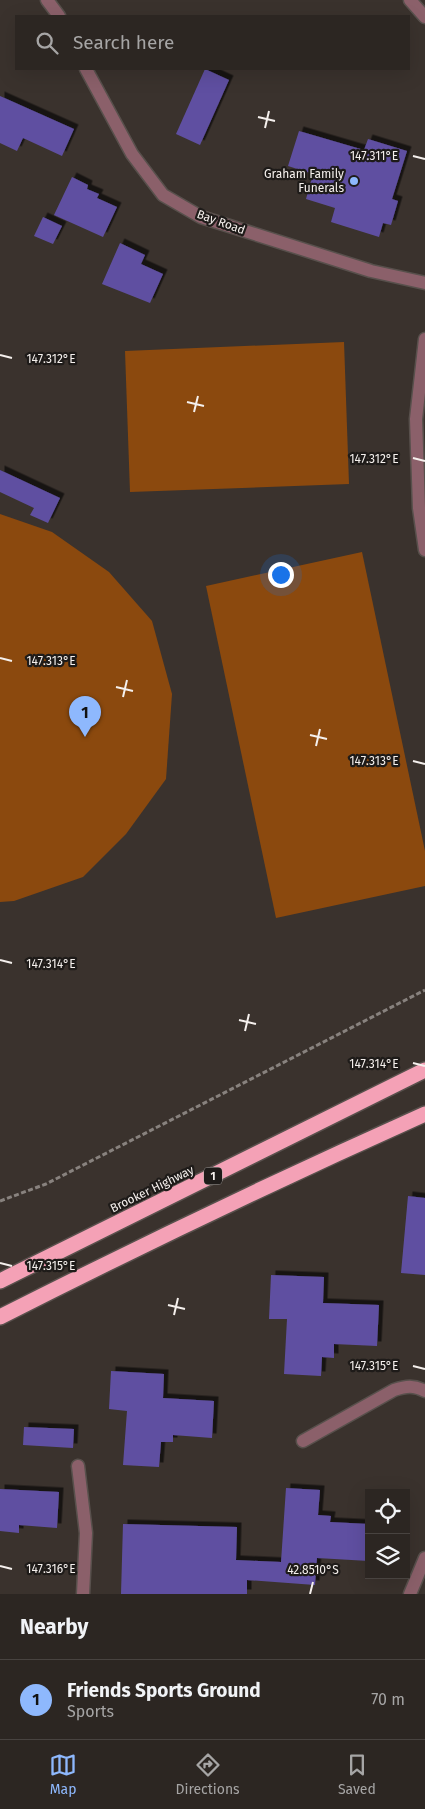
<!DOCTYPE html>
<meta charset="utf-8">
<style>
body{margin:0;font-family:"Fira Sans",sans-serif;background:#342e2a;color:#f1f3f6}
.controls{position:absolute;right:15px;bottom:15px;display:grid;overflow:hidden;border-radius:0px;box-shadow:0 5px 20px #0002}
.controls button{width:45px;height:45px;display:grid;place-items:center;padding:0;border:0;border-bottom:1px solid #484340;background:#2c2622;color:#f1f3f6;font:25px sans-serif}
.you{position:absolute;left:280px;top:574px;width:18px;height:18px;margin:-12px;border:4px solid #fff;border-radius:50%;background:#1a73e8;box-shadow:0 0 0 8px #1a73e833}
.badge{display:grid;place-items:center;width:32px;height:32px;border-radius:50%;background:#8eb8fd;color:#111;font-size:16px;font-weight:700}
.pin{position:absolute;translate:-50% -41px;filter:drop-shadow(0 1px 2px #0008)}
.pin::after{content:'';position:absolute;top:26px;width:18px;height:15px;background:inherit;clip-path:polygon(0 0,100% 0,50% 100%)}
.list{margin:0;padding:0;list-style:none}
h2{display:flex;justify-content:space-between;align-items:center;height:65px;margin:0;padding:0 20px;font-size:21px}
h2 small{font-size:16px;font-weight:400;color:#a6a5a5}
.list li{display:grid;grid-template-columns:32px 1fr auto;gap:15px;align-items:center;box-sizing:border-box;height:80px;padding:0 20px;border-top:1px solid #484340}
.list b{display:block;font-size:19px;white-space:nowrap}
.list p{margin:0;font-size:16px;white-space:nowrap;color:#a6a5a5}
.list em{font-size:16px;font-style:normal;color:#a6a5a5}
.icon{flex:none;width:28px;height:28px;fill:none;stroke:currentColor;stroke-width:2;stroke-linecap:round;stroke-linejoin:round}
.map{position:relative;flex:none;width:425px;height:1594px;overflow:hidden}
.search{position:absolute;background:#2c2622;box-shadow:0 5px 20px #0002;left:15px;right:15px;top:15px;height:55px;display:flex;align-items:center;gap:12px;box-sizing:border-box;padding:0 18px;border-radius:0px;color:#a6a5a5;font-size:19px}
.sheet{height:145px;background:#2c2622}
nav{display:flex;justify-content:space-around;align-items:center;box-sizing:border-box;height:70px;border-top:1px solid #484340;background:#2c2622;font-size:14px;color:#a6a5a5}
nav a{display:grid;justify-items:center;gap:2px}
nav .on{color:#8eb8fd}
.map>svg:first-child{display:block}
.green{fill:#8b490e}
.building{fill:#5f50a1;filter:url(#shadow)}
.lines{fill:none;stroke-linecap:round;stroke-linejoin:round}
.minor-casing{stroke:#58504c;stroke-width:15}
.highway-casing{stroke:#58504c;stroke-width:18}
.path{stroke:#88827e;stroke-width:3;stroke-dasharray:5 2.5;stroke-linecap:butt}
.minor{stroke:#8b606a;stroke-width:12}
.highway{stroke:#f4a1b6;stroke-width:15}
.ticks{fill:none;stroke:#f5f0ed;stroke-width:2}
.poi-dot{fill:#8eb8fd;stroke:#1e1b19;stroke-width:2}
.labels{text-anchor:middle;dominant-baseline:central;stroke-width:4.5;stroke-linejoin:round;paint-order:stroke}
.shield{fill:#1e1b19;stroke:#b4b0ad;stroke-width:1}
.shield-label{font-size:11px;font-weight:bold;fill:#f5f0ed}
.poi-label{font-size:12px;fill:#f5f0ed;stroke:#1e1b19;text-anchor:end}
.street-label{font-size:12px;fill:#f5f0ed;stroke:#1e1b19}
.ticks-label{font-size:12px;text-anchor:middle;fill:#f5f0ed;stroke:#1e1b19;stroke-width:4.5;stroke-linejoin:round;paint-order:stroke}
</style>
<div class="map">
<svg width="425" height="1594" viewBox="0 0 425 1594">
<defs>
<filter id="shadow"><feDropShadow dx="4.5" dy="-4.5" stdDeviation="0" flood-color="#0009"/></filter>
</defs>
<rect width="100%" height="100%" fill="#3a322d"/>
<g class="green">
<path d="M344 342 349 484 130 492 125 351Z"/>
<path d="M0 514 52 532 109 572 152 621 172 694 166 779 126 834 83 877 14 901 0 902Z"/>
<path d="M362 552 425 851V886L276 918 206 586Z"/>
</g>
<g class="building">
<path d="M205 69 229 80 200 145 176 134Z"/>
<path d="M0 96 74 129 62 156 23 138 17 151 0 143Z"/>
<path d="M299 131 364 150 368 139 407 151 392 199 398 201 391 225 383 223 379 237 331 222 335 208 306 199 313 174 288 166Z"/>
<path d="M72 177 88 185 87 189 99 194 97 198 117 207 103 237 54 215Z"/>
<path d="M43 217 62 226 53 244 34 236Z"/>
<path d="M120 243 145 255 141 264 163 274 150 303 102 284Z"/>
<path d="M0 470 60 498 48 523 30 515 34 508 0 492Z"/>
<path d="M408 1196 425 1198V1275L401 1273Z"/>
<path d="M271 1275 324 1277 323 1303 379 1305 377 1346 334 1344V1358L322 1357 321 1376 284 1374 287 1319H269Z"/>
<path d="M111 1371 164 1374 163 1398 214 1401 212 1438 173 1435V1442H161L159 1467 123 1465 127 1411 109 1409Z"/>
<path d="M24 1427 74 1429 73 1448 23 1445Z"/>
<path d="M286 1488 320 1490 318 1515 331 1516 330 1522 369 1524V1561L317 1558 315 1585 247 1580V1594H121L123 1524 237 1527 236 1560 281 1562Z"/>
<path d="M0 1489 59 1492 57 1528 19 1525V1533L0 1531Z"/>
</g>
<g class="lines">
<defs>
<g id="minor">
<path d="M47 0 59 16"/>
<path d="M410 0 425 17"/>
<path d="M86 69 132 154 163 195 201 217 371 271 425 283"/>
<path d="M425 339 416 419 419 508 425 550"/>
<path d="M303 1441 394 1390C406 1386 414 1385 425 1391"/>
<path d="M78 1466 86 1533 83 1594"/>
<path d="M410 1594 425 1558"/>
</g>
<g id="highway">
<path d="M0 1281 425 1070"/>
<path d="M0 1317C140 1246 282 1178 425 1114"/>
</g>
</defs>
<use href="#minor" class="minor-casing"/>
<use href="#highway" class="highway-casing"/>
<path class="path" d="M0 1201 46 1184 425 990"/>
<use href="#minor" class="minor"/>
<use href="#highway" class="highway"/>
</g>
<path class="ticks" d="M258 117 275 121M265 128 269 111M413 156 425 159M0 355 12 358M187 402 204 406M194 412 198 396M413 458 425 461M0 658 12 661M116 687 133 691M123 697 127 680M310 735 327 739M316 746 320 729M413 761 425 764M0 960 12 963M239 1020 256 1024M245 1031 249 1014M413 1063 425 1066M0 1263 12 1266M168 1305 185 1309M174 1315 178 1298M413 1366 425 1369M0 1566 12 1569M310 1594 313 1582"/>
<circle class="poi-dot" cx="354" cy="181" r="5"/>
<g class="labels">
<rect class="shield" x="204" y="1167.5" width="18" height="17" rx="4"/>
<g class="shield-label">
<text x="213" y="1176">1</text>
</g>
<g class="poi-label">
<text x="344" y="174">Graham Family<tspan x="344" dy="14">Funerals</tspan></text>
</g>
<g class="street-label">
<text transform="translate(221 222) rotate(20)">Bay Road</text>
<text transform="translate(152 1189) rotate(-26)">Brooker Highway</text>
</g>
</g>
<g class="ticks-label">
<text x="374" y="160">147.311°E</text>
<text x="51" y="363">147.312°E</text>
<text x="374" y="463">147.312°E</text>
<text x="51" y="665">147.313°E</text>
<text x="374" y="765">147.313°E</text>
<text x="51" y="968">147.314°E</text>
<text x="374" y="1068">147.314°E</text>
<text x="51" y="1270">147.315°E</text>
<text x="374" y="1370">147.315°E</text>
<text x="51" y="1573">147.316°E</text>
<text x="313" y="1574">42.8510°S</text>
</g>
</svg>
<div class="controls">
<button><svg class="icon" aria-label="locate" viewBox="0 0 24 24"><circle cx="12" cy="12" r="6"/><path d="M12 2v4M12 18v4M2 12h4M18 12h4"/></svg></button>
<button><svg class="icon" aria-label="layers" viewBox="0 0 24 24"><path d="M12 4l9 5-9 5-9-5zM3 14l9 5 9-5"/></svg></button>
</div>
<div class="you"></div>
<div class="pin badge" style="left:85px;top:737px">1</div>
<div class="search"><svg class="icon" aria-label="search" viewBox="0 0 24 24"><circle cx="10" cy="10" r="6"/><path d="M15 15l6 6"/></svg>Search here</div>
</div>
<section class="sheet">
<h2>Nearby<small></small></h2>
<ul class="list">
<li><span class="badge">1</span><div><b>Friends Sports Ground</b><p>Sports</p></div><em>70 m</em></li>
</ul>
</section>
<nav>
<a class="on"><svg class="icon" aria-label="map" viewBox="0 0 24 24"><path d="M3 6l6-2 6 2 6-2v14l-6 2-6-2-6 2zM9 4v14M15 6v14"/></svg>Map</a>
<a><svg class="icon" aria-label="directions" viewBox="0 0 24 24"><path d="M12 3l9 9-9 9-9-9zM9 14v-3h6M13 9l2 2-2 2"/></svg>Directions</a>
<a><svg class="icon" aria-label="saved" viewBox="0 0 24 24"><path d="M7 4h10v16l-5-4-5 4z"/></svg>Saved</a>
</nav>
